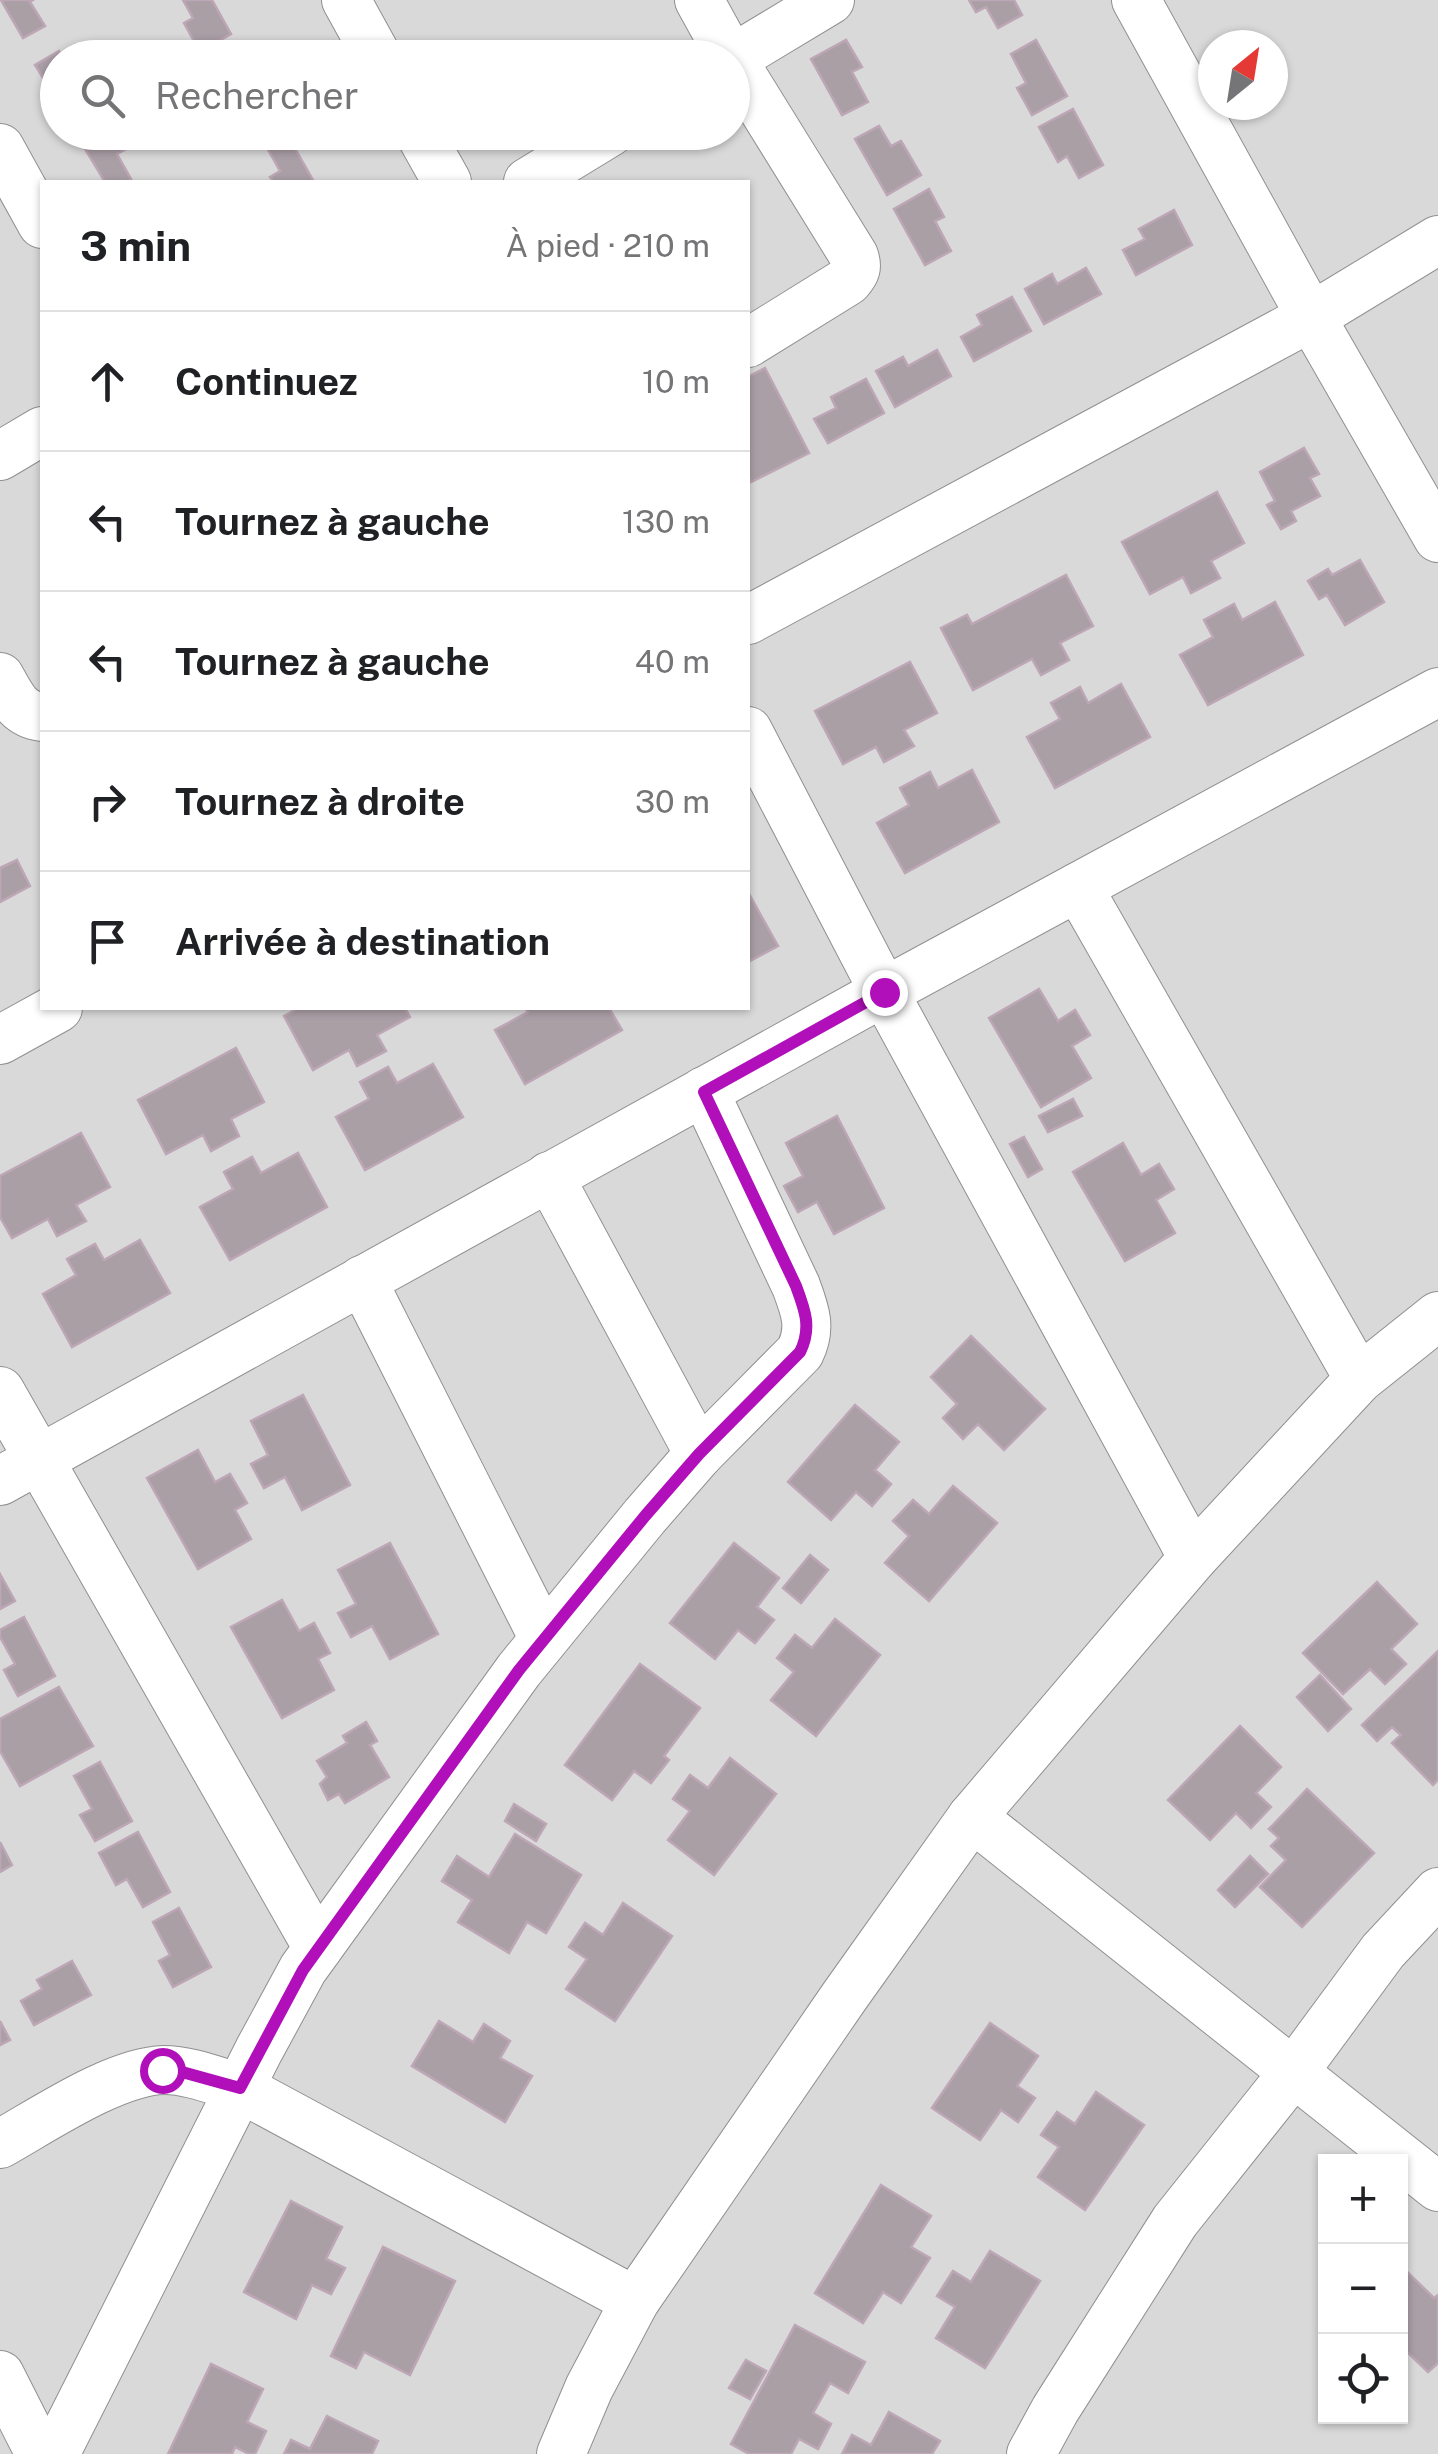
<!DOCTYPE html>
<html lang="fr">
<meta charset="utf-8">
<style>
body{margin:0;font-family:"Public Sans",sans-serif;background:#f6f6f6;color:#202124}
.controls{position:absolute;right:30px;bottom:30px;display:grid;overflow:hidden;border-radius:0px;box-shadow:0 2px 8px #0004}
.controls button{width:90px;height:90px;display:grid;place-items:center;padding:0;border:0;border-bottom:2px solid #e0e0e0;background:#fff;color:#202124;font:50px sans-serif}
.compass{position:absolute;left:1198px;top:30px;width:90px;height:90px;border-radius:50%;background:#fff;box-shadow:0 2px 8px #0004;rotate:30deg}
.stop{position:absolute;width:30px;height:30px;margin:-22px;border:8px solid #b00fba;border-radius:50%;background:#fff}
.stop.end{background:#b00fba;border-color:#fff;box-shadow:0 2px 10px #0008}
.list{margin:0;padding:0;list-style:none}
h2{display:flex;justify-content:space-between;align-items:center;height:130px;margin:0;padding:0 40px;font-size:42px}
h2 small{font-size:32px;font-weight:400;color:#757577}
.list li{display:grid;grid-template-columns:65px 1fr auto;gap:30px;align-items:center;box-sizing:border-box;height:140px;padding:0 40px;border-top:2px solid #e0e0e0}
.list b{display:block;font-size:38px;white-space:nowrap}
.list em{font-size:32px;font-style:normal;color:#757577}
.icon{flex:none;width:55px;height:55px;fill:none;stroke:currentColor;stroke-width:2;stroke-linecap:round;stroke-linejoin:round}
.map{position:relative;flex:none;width:1438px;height:2454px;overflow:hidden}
.search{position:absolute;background:#fff;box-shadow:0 2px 8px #0004;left:40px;top:40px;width:710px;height:110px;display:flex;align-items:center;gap:25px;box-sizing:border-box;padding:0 35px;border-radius:55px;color:#757577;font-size:38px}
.panel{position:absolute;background:#fff;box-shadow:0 2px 8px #0004;left:40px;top:180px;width:710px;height:830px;border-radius:0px}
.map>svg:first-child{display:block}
.residential{fill:#dad9da;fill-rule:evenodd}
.building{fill:#ab9fa6;stroke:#bda6b5;stroke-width:2.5}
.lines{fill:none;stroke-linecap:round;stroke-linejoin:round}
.minor-casing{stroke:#909090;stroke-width:50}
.minor{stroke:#fff;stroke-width:48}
.route{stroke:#b00fba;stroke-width:12}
</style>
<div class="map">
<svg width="1438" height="2454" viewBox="0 0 1438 2454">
<rect width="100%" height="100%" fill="#ede3e7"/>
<path class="residential" d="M0 0H1438V2454H0ZM1213 45H1273V105H1213ZM58 58H732V132H58ZM42 182H748V1008H42ZM1326 2162H1400V2416H1326Z"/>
<g class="building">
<path d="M1 0H33L30 2 45 26 23 38Z"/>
<path d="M183 0H212L231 34 200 52 184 23 193 18Z"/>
<path d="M969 0H1014L1022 15 998 28 986 7 976 12Z"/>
<path d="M846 40 862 67 852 72 868 102 842 115 811 59Z"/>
<path d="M1036 40 1067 96 1032 115 1017 88 1026 83 1011 54Z"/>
<path d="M59 51 63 58H58V102L35 65Z"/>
<path d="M1073 109 1103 165 1079 178 1067 156 1058 162 1039 127Z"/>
<path d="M879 126 891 146 901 141 921 175 887 195 855 139Z"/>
<path d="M91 132H117L126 149 117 154 131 179 125 182H105L79 139Z"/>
<path d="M287 134 314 182H274L270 177 280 171 266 146Z"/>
<path d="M929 189 944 217 935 221 951 251 925 265 894 209Z"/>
<path d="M1174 210 1192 245 1136 275 1123 250 1145 239 1139 229Z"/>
<path d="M1086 268 1101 294 1044 324 1025 289 1052 274 1057 284Z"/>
<path d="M1012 297 1031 331 974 361 961 337 982 325 977 315Z"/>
<path d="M937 350 951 376 895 407 876 371 903 357 908 366Z"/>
<path d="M765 368 809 453 751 482 748 476V377Z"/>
<path d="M866 379 884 413 828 443 814 419 836 408 831 397Z"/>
<path d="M1304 448 1319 474 1310 478 1320 496 1291 511 1296 521 1281 529 1267 505 1275 501 1260 472Z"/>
<path d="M1217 492 1244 543 1211 561 1220 578 1191 593 1183 577 1150 594 1122 542Z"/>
<path d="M1360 560 1384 602 1345 625 1327 595 1319 599 1308 581 1328 569 1332 575Z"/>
<path d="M1066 575 1093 626 1060 643 1069 660 1041 675 1032 659 973 690 941 628 967 615 972 624Z"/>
<path d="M1275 602 1303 655 1208 705 1180 655 1213 637 1204 620 1234 604 1242 620Z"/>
<path d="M910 662 937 713 904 730 914 746 884 762 876 747 843 764 815 711Z"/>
<path d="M1121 684 1150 737 1055 788 1027 737 1060 719 1051 703 1080 687 1088 703Z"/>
<path d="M972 770 999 822 905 873 877 823 909 805 900 788 930 772 938 788Z"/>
<path d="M17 860 30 886 0 902V868Z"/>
<path d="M748 892 778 946 748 962Z"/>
<path d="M1039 989 1058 1021 1075 1010 1090 1035 1072 1046 1091 1078 1041 1107 989 1018Z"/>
<path d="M299 1008H405L410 1017 377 1035 386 1051 357 1066 349 1050 313 1070 284 1016Z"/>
<path d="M525 1008H609L622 1030 525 1084 495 1030 528 1012Z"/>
<path d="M236 1048 264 1102 231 1119 239 1136 211 1151 203 1135 166 1154 138 1100Z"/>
<path d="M433 1064 463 1117 365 1170 336 1117 369 1099 360 1082 388 1067 397 1083Z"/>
<path d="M1073 1099 1082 1116 1048 1132 1039 1116Z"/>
<path d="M837 1116 884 1208 834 1234 817 1202 798 1212 784 1186 803 1176 786 1143Z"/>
<path d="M81 1133 110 1187 76 1205 86 1221 57 1236 48 1219 12 1238 0 1217V1176Z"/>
<path d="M1024 1137 1042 1169 1028 1177 1010 1144Z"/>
<path d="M1123 1143 1141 1175 1159 1164 1174 1189 1156 1200 1175 1233 1125 1261 1073 1172Z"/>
<path d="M298 1153 327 1207 230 1260 200 1207 233 1189 224 1172 252 1157 261 1173Z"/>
<path d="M140 1240 170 1293 72 1347 43 1294 76 1275 67 1259 95 1244 104 1260Z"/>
<path d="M971 1336 1045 1409 1004 1450 978 1424 963 1439 943 1418 957 1404 931 1377Z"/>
<path d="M303 1395 350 1485 302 1510 285 1477 264 1488 251 1464 268 1455 251 1421Z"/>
<path d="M855 1405 899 1442 875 1470 891 1484 872 1506 856 1492 831 1520 788 1482Z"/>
<path d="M198 1450 215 1482 230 1474 247 1503 235 1510 251 1539 198 1569 147 1478Z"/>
<path d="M953 1486 997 1523 929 1601 885 1563 909 1536 893 1521 913 1500 929 1514Z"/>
<path d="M390 1543 438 1634 390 1659 372 1626 351 1637 338 1613 356 1604 338 1570Z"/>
<path d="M734 1543 779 1578 757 1607 774 1620 755 1643 738 1630 715 1659 670 1623Z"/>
<path d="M810 1555 828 1570 801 1603 783 1588Z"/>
<path d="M0 1574 15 1601 0 1609Z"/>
<path d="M1377 1582 1417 1624 1391 1649 1406 1664 1385 1684 1370 1669 1343 1694 1303 1653Z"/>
<path d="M282 1600 299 1631 314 1623 330 1653 318 1659 334 1690 282 1718 231 1627Z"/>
<path d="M24 1617 55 1676 18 1696 4 1670 15 1664 0 1637V1630Z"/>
<path d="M835 1619 880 1655 816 1736 771 1700 794 1672 777 1658 795 1635 812 1648Z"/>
<path d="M1438 1651V1780L1433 1785 1392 1743 1401 1735 1392 1727 1377 1741 1362 1725Z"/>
<path d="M640 1664 700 1708 664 1756 669 1760 651 1783 634 1771 612 1800 565 1765Z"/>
<path d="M1320 1675 1351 1709 1328 1731 1297 1697Z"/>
<path d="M59 1687 93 1746 20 1786 0 1751V1719Z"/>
<path d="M366 1722 377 1741 370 1745 389 1777 345 1803 339 1794 328 1800 320 1784 327 1777 317 1761 347 1743 343 1736Z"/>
<path d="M1240 1726 1281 1767 1256 1793 1271 1807 1251 1828 1236 1813 1210 1840 1168 1800Z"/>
<path d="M730 1758 776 1794 714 1875 668 1840 690 1811 673 1799 690 1775 708 1788Z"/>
<path d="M100 1762 132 1821 95 1841 80 1815 92 1809 74 1776Z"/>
<path d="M1307 1789 1374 1853 1302 1927 1260 1887 1286 1860 1271 1846 1279 1838 1269 1829Z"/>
<path d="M514 1804 546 1824 536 1841 505 1821Z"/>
<path d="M138 1832 170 1892 143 1907 127 1879 116 1885 99 1853Z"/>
<path d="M515 1834 581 1875 546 1933 527 1922 509 1953 458 1922 472 1900 442 1881 457 1856 489 1877Z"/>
<path d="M0 1842 12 1865 0 1872Z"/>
<path d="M1250 1856 1268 1874 1235 1907 1218 1890Z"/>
<path d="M623 1903 672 1936 615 2021 566 1989 587 1959 569 1947 585 1923 603 1935Z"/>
<path d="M179 1908 211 1967 173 1987 159 1961 170 1955 153 1922Z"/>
<path d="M72 1961 91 1995 34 2025 21 2001 42 1989 37 1980Z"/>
<path d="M0 2021 10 2040 0 2045Z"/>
<path d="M439 2021 473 2042 484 2024 510 2041 500 2058 532 2076 505 2122 412 2066Z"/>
<path d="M990 2023 1038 2056 1017 2086 1035 2098 1018 2122 1001 2110 980 2140 932 2108Z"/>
<path d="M1096 2092 1144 2125 1085 2210 1038 2177 1059 2147 1041 2135 1057 2112 1075 2124Z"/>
<path d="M881 2185 931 2216 911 2247 930 2258 901 2303 883 2292 863 2323 815 2293Z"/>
<path d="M291 2201 342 2227 326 2259 345 2268 331 2294 312 2285 296 2319 244 2292Z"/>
<path d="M383 2247 455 2281 410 2375 364 2352 356 2368 331 2356Z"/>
<path d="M990 2251 1040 2281 985 2368 936 2338 955 2307 937 2296 953 2271 971 2282Z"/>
<path d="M1400 2265 1434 2298 1438 2295V2363L1428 2372 1402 2347 1400 2348Z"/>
<path d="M795 2325 865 2362 848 2393 830 2383 813 2413 831 2424 818 2449 799 2439 791 2454H749L731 2444Z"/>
<path d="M746 2360 766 2371 750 2399 729 2388Z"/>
<path d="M211 2364 263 2389 247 2422 266 2431 255 2454H249L235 2447 232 2454H168Z"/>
<path d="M889 2412 940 2441 932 2454H842L852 2435 871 2445Z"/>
<path d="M327 2416 378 2441 372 2454H284L291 2440 310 2449Z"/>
</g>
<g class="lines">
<defs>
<g id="minor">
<path d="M346 0 378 58"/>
<path d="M699 0 731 58"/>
<path d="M1136 0 1311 317 1438 538"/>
<path d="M732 59 854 256C858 267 856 272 848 281L748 343"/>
<path d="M732 59 830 0"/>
<path d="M419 132 447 182"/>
<path d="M0 148 42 224"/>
<path d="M528 182 610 132"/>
<path d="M0 456 42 431"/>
<path d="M748 620 1311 317 1438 240"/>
<path d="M0 677C11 697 18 714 42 717"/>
<path d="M748 731 884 992 1193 1558"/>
<path d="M1078 887 1359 1379"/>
<path d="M0 1040 58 1008"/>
<path d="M549 1176 699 1454"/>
<path d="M362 1280 544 1639"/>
<path d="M0 1391 318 1948"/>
<path d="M0 1481 884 992 1438 692"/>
<path d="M972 1817 1438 2187"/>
<path d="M0 2144C43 2120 115 2071 164 2070 189 2070 216 2081 240 2088L635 2301"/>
<path d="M0 2375 40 2454"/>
<path d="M55 2454 259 2050 303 1969 519 1670 645 1516 699 1454 800 1352C812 1328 805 1310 796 1286L704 1091"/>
<path d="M561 2454 589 2388 635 2301 844 1997 972 1817 1193 1558 1359 1379 1438 1316"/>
<path d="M1031 2454 1055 2410 1175 2221 1293 2073 1383 1951 1438 1892"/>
</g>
</defs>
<use href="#minor" class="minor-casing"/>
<use href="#minor" class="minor"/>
</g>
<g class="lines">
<path class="route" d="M162 2070 182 2072 240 2088 303 1970 519 1670 645 1516 699 1454 800 1352C812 1328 805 1310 796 1286L704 1092 884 992"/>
</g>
</svg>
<div class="controls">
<button>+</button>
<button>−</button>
<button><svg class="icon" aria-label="locate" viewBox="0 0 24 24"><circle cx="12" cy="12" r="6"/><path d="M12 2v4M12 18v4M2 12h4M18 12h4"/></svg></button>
</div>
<svg class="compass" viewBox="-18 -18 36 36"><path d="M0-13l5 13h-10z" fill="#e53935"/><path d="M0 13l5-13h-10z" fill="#757577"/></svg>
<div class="stop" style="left:162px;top:2070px"></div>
<div class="stop end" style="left:884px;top:992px"></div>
<div class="search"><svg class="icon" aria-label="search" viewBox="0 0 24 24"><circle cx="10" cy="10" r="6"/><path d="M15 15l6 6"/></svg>Rechercher</div>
<section class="panel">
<h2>3 min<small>À pied · 210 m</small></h2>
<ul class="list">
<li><svg class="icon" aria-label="ahead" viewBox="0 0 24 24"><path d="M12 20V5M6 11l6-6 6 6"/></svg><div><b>Continuez</b></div><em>10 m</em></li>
<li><svg class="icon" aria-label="left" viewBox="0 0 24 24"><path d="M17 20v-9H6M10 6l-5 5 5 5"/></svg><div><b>Tournez à gauche</b></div><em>130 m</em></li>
<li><svg class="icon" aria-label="left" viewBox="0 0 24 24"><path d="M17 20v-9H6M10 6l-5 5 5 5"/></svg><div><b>Tournez à gauche</b></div><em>40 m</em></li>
<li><svg class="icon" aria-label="right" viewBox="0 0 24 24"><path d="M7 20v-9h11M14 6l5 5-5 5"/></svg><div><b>Tournez à droite</b></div><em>30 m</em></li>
<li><svg class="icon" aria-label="arrive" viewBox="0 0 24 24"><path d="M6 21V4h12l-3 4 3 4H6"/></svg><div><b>Arrivée à destination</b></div></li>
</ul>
</section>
</div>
